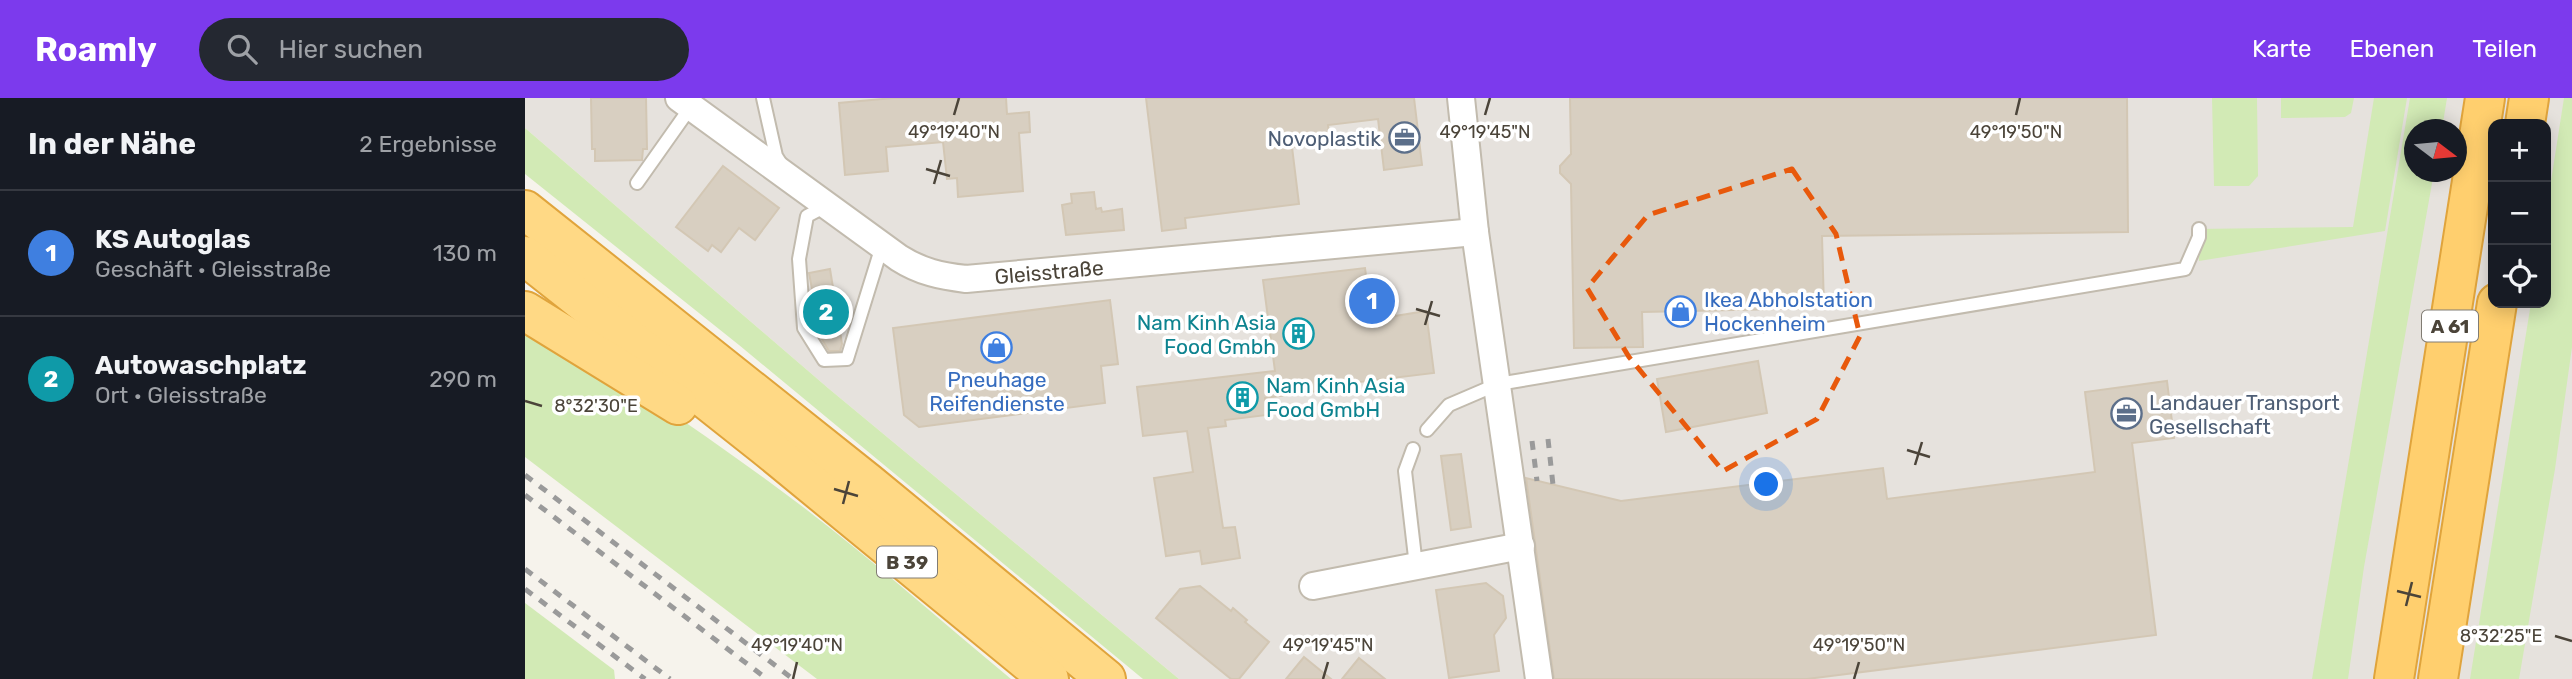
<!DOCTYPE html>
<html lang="de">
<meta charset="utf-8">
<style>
body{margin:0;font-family:Rubik,sans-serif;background:#242831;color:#f1f3f6}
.controls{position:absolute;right:21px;top:21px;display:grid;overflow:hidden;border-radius:14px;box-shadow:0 4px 18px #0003}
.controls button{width:63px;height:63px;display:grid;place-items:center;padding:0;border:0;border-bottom:2px solid #363941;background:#171b24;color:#f1f3f6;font:35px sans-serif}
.compass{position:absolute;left:1879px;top:21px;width:63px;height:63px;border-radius:50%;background:#171b24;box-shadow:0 4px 18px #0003;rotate:106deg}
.you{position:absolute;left:1242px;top:387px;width:24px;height:24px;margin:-18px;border:5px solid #fff;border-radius:50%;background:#1a73e8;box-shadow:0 0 0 10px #1a73e833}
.badge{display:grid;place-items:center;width:46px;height:46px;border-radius:50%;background:#7c3aed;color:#fff;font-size:23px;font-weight:700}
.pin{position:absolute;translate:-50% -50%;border:4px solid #fff;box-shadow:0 2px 7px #0006}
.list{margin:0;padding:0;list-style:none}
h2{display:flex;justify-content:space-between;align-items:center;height:91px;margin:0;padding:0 28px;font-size:30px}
h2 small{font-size:23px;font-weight:400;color:#9ea1a6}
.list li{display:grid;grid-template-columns:46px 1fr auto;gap:21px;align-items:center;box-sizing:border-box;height:126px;padding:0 28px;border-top:2px solid #363941}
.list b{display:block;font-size:26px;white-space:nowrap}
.list p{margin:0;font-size:23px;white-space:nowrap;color:#9ea1a6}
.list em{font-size:23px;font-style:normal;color:#9ea1a6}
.icon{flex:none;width:38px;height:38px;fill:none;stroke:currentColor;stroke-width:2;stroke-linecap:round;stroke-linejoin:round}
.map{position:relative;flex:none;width:2047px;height:581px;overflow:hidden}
header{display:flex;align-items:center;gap:42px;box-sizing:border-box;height:98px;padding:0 35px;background:#7c3aed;color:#fff}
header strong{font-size:33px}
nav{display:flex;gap:38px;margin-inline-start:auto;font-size:24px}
.search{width:490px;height:63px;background:#242831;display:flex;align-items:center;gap:18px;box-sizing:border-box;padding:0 24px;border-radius:38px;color:#9ea1a6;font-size:26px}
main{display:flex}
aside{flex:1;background:#171b24}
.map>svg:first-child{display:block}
.industrial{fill:#e6e2dd;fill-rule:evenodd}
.green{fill:#d2eab5}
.building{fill:#d8cfc1;stroke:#d3c7b4;stroke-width:2}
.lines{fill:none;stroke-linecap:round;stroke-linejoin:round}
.service-casing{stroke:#c2bbae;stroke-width:16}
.minor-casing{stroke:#c2bbae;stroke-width:30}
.trunk-casing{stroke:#e0a43c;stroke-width:42}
.motorway-casing{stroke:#e0a43c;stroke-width:42}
.service{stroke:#fff;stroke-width:12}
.minor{stroke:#fff;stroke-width:26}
.trunk{stroke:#ffd985;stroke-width:38}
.motorway{stroke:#ffcf6e;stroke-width:38}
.rail{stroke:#9a9a9a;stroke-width:5;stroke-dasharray:9 9;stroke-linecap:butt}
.marked{fill:none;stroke:#e8590c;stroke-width:5;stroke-dasharray:14 9;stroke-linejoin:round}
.ticks{fill:none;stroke:#4b4439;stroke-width:2.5}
.labels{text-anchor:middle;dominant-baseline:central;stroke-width:7;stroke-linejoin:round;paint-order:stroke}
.shield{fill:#fff;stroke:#817c74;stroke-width:2}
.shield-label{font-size:19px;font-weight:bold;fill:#4b4439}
.service-label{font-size:21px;fill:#4e5e75;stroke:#fff;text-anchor:end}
.street-label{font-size:21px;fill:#4b4439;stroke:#fff}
.shop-label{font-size:21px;fill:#366cbe;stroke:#fff;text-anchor:start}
.culture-label{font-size:21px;fill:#0d838f;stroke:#fff;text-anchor:end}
.ticks-label{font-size:18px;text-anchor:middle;fill:#4b4439;stroke:#fff;stroke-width:7;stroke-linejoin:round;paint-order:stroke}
</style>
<header>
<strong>Roamly</strong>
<div class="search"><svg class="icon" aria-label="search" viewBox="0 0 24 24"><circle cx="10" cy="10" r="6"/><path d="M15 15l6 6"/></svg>Hier suchen</div>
<nav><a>Karte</a><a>Ebenen</a><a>Teilen</a></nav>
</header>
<main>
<aside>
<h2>In der Nähe<small>2 Ergebnisse</small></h2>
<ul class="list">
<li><span class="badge" style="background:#3f7fe0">1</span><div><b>KS Autoglas</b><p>Geschäft · Gleisstraße</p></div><em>130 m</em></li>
<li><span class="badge" style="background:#0f9aa8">2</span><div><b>Autowaschplatz</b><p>Ort · Gleisstraße</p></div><em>290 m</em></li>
</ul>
</aside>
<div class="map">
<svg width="2047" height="581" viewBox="0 0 2047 581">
<rect width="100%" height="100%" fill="#f6f3ec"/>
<path class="industrial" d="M0 0H2047V581H654L303 290 0 30ZM1968 26H2021V205H1968ZM1890 32H1932V74H1890Z"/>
<g class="green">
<path d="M1687 0H1732L1733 78 1724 88H1689Z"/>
<path d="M1756 0H1829L1826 15 1820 19 1756 20Z"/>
<path d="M1849 0H1882L1860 133 1674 163 1672 131 1828 129Z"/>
<path d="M1885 0H1922L1917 31 1890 32V74H1909L1839 469 1823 581H1787Z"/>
<path d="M2039 0H2047V249L2030 371 1994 581H1945L2006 205H2021V115Z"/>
<path d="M0 30 303 290 654 581H618L214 247 0 76Z"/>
<path d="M0 224C97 279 189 342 278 409 349 463 417 524 486 581H292L0 359Z"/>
<path d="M0 505 89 572 90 581H0Z"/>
</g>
<g class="building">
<path d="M66 0H121L122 51H118L117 62 70 63V51H67Z"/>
<path d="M368 0H481L482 16 504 14 505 34 494 35 498 93 433 99 432 80 422 81 418 44 361 49 363 73 320 77 314 5Z"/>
<path d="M621 0H889L897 67 859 72 853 21 803 27 805 44 767 49 774 106 660 120 661 130 637 133Z"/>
<path d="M1045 0H1602L1603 134 1297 138 1299 210 1117 214 1118 249 1049 250 1046 86 1035 75V68L1046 56Z"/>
<path d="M198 68 254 110 230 142 214 130 196 154 187 147 183 153 151 129Z"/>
<path d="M569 94 571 111 576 110 577 114 597 111 599 132 541 137 537 107 547 105 546 96Z"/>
<path d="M840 170 842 185 855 184 858 206 868 205 870 218 901 213 909 275 809 287 810 291 740 300 742 317 700 322 701 328 683 330 698 430 710 429 715 460 677 466 675 453 641 458 629 380 668 374 662 333 618 338 612 289 750 273 738 182Z"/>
<path d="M305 171 317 246 315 253H304L296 240 284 175Z"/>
<path d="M585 202 593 266 576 268 580 305 394 329 379 317 368 230Z"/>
<path d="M1233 263 1242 315 1141 334 1132 281Z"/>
<path d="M1642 283 1649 340 1607 345 1631 537 1282 581H1029L1001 380 1096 403 1358 370 1362 401 1570 374 1560 294Z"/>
<path d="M936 356 946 429 926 432 916 358Z"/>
<path d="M961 485 978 498 981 520 969 537 974 573 924 580 911 492Z"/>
<path d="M675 488 706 513 708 510 722 522 720 524 744 544 714 581H706L631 520 655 491Z"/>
<path d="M779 559 806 581H761Z"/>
<path d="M834 560 860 581H817Z"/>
</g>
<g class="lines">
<defs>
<g id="service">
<path d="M238 0 251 58 256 66"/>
<path d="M112 85 165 10"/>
<path d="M301 108 282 118 274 161 279 230 299 262 322 261 357 148"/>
<path d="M902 332 924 307 973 286 1660 171 1674 139V131"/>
<path d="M888 351 880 373 891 468"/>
</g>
<g id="minor">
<path d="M154 0 374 160C396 174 416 178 441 181L950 134"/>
<path d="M936 0 950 134 1014 581"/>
<path d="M788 488 996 448"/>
</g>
<g id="trunk">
<path d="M0 112 343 385 581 581"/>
<path d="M0 158 240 348 524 581"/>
<path d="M0 213 153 307"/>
</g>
<g id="motorway">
<path d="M2000 26 2004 0"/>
<path d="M1869 581 1960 0"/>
<path d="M1913 581 1972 205"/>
</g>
</defs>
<use href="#service" class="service-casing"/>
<use href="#minor" class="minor-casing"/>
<use href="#trunk" class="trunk-casing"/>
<use href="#motorway" class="motorway-casing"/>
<use href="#service" class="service"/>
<use href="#minor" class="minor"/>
<use href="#trunk" class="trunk"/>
<use href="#motorway" class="motorway"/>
<g class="rail">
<path d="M1023 341 1028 387"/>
<path d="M1007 343 1012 383"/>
<path d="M0 377 268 581"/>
<path d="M0 397 242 581"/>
<path d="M0 471 145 581"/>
<path d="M0 491 120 581"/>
</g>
</g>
<path class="marked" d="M1267 71 1311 136 1335 238 1292 321 1198 373 1104 259 1062 190 1123 117Z"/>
<path class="ticks" d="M429 17 434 0M960 17 965 0M1491 17 1495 0M401 71 425 78M409 86 416 62M891 211 915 218M900 227 907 203M0 303 17 308M1382 352 1405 359M1390 367 1397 344M309 391 333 398M318 406 324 383M1872 493 1896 499M1881 508 1887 484M2030 538 2047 543M268 581 272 564M798 581 803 564M1329 581 1334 564"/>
<defs>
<symbol id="office-ring" viewBox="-11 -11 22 22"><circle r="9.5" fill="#fff" stroke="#5c6f8a" stroke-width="1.5"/><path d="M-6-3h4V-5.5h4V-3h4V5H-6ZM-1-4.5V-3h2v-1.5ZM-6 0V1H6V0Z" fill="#5c6f8a"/></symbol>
<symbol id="shop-ring" viewBox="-11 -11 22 22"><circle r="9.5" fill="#fff" stroke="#3f7fe0" stroke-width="1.5"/><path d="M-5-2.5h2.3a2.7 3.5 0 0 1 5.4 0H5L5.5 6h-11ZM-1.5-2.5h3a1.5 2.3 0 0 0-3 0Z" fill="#3f7fe0"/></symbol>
<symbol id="building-ring" viewBox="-11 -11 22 22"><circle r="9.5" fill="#fff" stroke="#0f9aa8" stroke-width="1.5"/><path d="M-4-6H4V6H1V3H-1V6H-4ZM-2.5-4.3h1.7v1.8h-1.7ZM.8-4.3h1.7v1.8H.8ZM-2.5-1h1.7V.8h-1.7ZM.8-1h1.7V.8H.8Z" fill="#0f9aa8"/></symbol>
</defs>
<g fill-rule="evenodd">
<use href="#office-ring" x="862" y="22" width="35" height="35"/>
<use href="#shop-ring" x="1138" y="196" width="35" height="35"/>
<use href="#building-ring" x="756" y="218" width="35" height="35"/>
<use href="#shop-ring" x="454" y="232" width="35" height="35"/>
<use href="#building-ring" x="700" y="282" width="35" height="35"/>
<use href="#office-ring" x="1584" y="298" width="35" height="35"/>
</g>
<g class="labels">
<g class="shield">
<rect x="1897" y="212.5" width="56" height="31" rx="5"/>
<rect x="352" y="448.5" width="60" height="31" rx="5"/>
</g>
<g class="shield-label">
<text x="1925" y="228">A 61</text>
<text x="382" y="464">B 39</text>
</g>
<g class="service-label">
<text x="856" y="40">Novoplastik</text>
<text x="1624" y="304" text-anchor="start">Landauer Transport<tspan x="1624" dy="24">Gesellschaft</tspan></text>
</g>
<g class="street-label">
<text transform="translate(524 174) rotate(-5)">Gleisstraße</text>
</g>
<g class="shop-label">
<text x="1179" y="201">Ikea Abholstation<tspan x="1179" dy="24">Hockenheim</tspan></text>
<text x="472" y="281" text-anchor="middle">Pneuhage<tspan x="472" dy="24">Reifendienste</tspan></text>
</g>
<g class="culture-label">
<text x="751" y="224">Nam Kinh Asia<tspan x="751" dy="24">Food Gmbh</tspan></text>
<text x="741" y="287" text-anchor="start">Nam Kinh Asia<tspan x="741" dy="24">Food GmbH</tspan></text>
</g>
</g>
<g class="ticks-label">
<text x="429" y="40">49°19'40"N</text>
<text x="960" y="40">49°19'45"N</text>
<text x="1491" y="40">49°19'50"N</text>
<text x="71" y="314">8°32'30"E</text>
<text x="1976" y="544">8°32'25"E</text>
<text x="272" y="553">49°19'40"N</text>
<text x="803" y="553">49°19'45"N</text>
<text x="1334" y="553">49°19'50"N</text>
</g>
</svg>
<div class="controls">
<button>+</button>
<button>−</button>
<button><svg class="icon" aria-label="locate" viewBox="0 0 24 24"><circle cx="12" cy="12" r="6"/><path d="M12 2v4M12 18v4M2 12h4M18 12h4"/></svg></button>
</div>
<svg class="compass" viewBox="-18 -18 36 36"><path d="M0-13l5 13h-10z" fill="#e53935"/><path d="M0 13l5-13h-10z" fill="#9ea1a6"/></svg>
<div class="you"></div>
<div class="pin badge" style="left:847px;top:203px;background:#3f7fe0">1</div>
<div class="pin badge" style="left:301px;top:214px;background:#0f9aa8">2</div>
</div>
</main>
